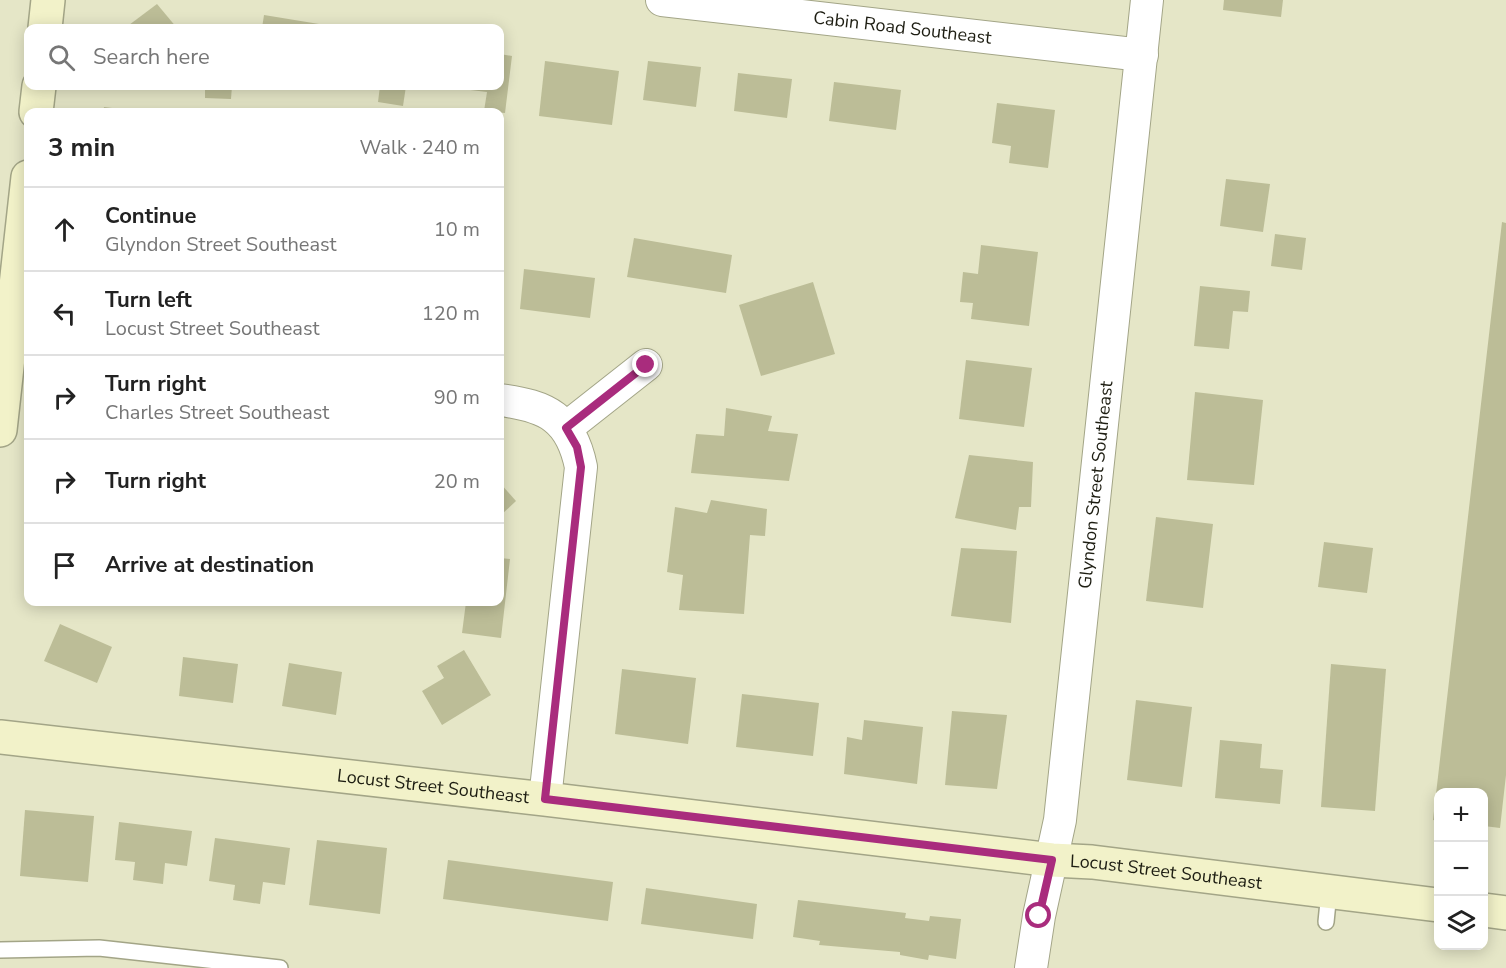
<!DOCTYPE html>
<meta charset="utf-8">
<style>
body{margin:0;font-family:"Nunito Sans",sans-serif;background:#f2f2f2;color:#222}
.controls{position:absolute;right:18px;bottom:18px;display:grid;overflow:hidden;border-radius:12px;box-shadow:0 3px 15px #0003}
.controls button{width:54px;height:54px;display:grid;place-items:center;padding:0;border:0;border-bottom:2px solid #e0e0e0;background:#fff;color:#222;font:30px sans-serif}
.stop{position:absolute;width:18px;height:18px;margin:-14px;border:4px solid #a92c7d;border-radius:50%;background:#fff}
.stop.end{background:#a92c7d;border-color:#fff;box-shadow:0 2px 6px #0008}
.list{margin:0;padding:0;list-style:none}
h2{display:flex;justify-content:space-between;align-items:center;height:78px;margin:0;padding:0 24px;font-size:26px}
h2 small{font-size:20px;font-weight:400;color:#767676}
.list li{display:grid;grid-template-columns:39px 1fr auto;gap:18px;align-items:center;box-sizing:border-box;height:84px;padding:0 24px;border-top:2px solid #e0e0e0}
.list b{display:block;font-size:22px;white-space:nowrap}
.list p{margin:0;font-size:20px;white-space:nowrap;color:#767676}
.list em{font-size:20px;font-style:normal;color:#767676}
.icon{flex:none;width:33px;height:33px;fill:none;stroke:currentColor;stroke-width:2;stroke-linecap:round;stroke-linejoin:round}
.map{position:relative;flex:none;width:1506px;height:968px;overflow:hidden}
.search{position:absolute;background:#fff;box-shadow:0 3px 15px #0003;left:24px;top:24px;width:480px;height:66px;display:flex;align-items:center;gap:15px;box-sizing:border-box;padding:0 21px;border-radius:12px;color:#767676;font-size:22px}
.panel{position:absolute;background:#fff;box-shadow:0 3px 15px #0003;left:24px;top:108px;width:480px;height:498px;border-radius:12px}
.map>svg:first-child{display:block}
.building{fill:#bcbd97}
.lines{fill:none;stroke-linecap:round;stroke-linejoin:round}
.lane-casing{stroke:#a3a587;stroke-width:18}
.street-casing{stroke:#a3a587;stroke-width:34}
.secondary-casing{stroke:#a3a587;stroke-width:36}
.lane{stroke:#fff;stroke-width:15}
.street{stroke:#fff;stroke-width:32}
.secondary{stroke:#f2f2c9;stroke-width:33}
.route{stroke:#a92c7d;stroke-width:8}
.labels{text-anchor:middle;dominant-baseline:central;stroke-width:5;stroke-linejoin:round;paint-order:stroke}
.street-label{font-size:18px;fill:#1d1d12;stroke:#f2f3d4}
</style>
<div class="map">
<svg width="1506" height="968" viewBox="0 0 1506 968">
<rect width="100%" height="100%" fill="#e5e6c7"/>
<g class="building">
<path d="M1224 0H1283L1281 17 1223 10Z"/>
<path d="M157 4 177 28H125Z"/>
<path d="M264 15 319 24V28H262Z"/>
<path d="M500 54 512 56 505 113 484 111 487 92 446 87 500 86Z"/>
<path d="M545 61 619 71 612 125 539 116Z"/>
<path d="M648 61 701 67 696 107 643 100Z"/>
<path d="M738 73 792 79 787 118 734 111Z"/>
<path d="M834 82 901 90 896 130 829 121Z"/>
<path d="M205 86H232L231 99 205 98Z"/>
<path d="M380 86H406L403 106 378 102Z"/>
<path d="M997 103 1055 110 1048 168 1009 163 1011 146 992 143Z"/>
<path d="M104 107 136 111V112H103Z"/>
<path d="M1226 179 1270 184 1263 232 1220 226Z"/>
<path d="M1502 222 1506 223V775L1500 828 1484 826V792H1438V821L1433 820Z"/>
<path d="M1275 234 1306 238 1302 270 1271 266Z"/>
<path d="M634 238 732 255 726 293 627 277Z"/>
<path d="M981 245 1038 252 1029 326 971 319 973 303 960 302 963 272 978 274Z"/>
<path d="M524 269 595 278 590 318 520 309Z"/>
<path d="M813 282 835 354 761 376 739 305Z"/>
<path d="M1200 286 1250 291 1248 312 1233 311 1229 349 1194 346Z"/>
<path d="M966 360 1032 368 1024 427 959 419Z"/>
<path d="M1195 392 1263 400 1254 485 1187 480Z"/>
<path d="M726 408 772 416 768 431 798 434 789 481 691 473 696 434 724 436Z"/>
<path d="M969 455 1033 462 1031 507H1019L1016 530 955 518Z"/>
<path d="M500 483 516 501 500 516Z"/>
<path d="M711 500 767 509 765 536 750 535 744 614 679 610 683 575 667 572 675 507 707 513Z"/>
<path d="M1156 517 1213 524 1203 608 1146 601Z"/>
<path d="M1324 542 1373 548 1367 593 1318 587Z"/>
<path d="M961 548 1017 551 1011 623 951 616Z"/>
<path d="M500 558 510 559 501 638 462 633 466 602H500Z"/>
<path d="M60 624 112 647 97 683 44 661Z"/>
<path d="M464 650 491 695 442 725 422 691 444 678 437 666Z"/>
<path d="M183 657 238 664 233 703 179 696Z"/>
<path d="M289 663 342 672 336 715 282 706Z"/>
<path d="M1331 664 1386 669 1375 811 1321 807Z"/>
<path d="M622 669 696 678 688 744 615 734Z"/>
<path d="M742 694 819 703 813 756 736 747Z"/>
<path d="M1136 700 1192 707 1182 787 1127 780Z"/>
<path d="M952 711 1007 715 997 789 945 785Z"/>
<path d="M864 720 923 727 917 784 844 774 847 737 862 740Z"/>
<path d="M1220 740 1262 744 1260 768 1283 770 1280 804 1215 798Z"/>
<path d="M25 810 94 816 88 882 20 876Z"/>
<path d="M119 822 192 831 187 866 165 863 163 884 133 880 135 862 115 860Z"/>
<path d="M215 838 290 848 285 885 263 882 260 904 233 900 235 885 209 881Z"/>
<path d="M317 840 387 848 380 914 309 905Z"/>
<path d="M448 860 613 882 608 921 443 899Z"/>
<path d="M646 888 757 904 753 939 641 924Z"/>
<path d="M798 900 906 913 905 918 929 921 930 916 961 919 956 959 929 955 928 960 900 955V952L819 945 820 941 793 937Z"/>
</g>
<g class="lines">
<defs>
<g id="lane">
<path d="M1326 922 1329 892"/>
<path d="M0 950 99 948 280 968"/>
</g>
<g id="street">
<path id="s1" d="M662 0 1142 55"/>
<path d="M500 400C547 406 571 418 581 467L545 799"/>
<path d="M566 428 646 365"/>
<path id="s2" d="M1031 968 1039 916 1060 820 1147 0"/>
</g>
<g id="secondary">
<path d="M45 28 48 0"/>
<path d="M36 112 39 86"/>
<path d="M0 430 28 177"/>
<path id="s3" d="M0 737 545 799 1052 860 1092 862 1438 905"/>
<path d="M1484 910 1506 913"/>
</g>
</defs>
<use href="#lane" class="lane-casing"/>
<use href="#street" class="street-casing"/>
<use href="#secondary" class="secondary-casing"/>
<use href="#lane" class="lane"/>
<use href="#street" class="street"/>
<use href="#secondary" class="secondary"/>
</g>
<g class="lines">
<path class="route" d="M646 365 566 428 577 447 581 467 545 799 1052 860 1039 916"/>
</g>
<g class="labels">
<g class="street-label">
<text stroke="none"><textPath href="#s1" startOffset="242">Cabin Road Southeast</textPath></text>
<text stroke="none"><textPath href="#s2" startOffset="488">Glyndon Street Southeast</textPath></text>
<text stroke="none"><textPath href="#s3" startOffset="436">Locust Street Southeast</textPath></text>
<text stroke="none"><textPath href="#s3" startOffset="1174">Locust Street Southeast</textPath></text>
</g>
</g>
</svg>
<div class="controls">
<button>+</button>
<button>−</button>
<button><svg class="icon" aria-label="layers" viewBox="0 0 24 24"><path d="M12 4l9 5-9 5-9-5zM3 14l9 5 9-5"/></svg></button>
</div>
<div class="stop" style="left:1039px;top:916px"></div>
<div class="stop end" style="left:646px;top:365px"></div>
<div class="search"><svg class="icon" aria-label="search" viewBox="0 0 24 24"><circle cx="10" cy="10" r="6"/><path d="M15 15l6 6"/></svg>Search here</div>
<section class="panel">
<h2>3 min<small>Walk · 240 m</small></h2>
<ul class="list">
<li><svg class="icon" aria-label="ahead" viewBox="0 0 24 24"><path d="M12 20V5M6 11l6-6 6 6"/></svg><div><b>Continue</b><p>Glyndon Street Southeast</p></div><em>10 m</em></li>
<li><svg class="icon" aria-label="left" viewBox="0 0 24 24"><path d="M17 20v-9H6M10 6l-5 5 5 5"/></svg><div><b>Turn left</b><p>Locust Street Southeast</p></div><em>120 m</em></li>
<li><svg class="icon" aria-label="right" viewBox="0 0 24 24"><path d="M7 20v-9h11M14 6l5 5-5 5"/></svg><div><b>Turn right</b><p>Charles Street Southeast</p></div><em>90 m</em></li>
<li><svg class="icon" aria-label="right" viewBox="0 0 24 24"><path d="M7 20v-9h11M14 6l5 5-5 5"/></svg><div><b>Turn right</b></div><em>20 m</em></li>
<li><svg class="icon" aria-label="arrive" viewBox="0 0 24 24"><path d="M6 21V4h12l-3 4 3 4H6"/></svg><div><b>Arrive at destination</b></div></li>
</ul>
</section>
</div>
